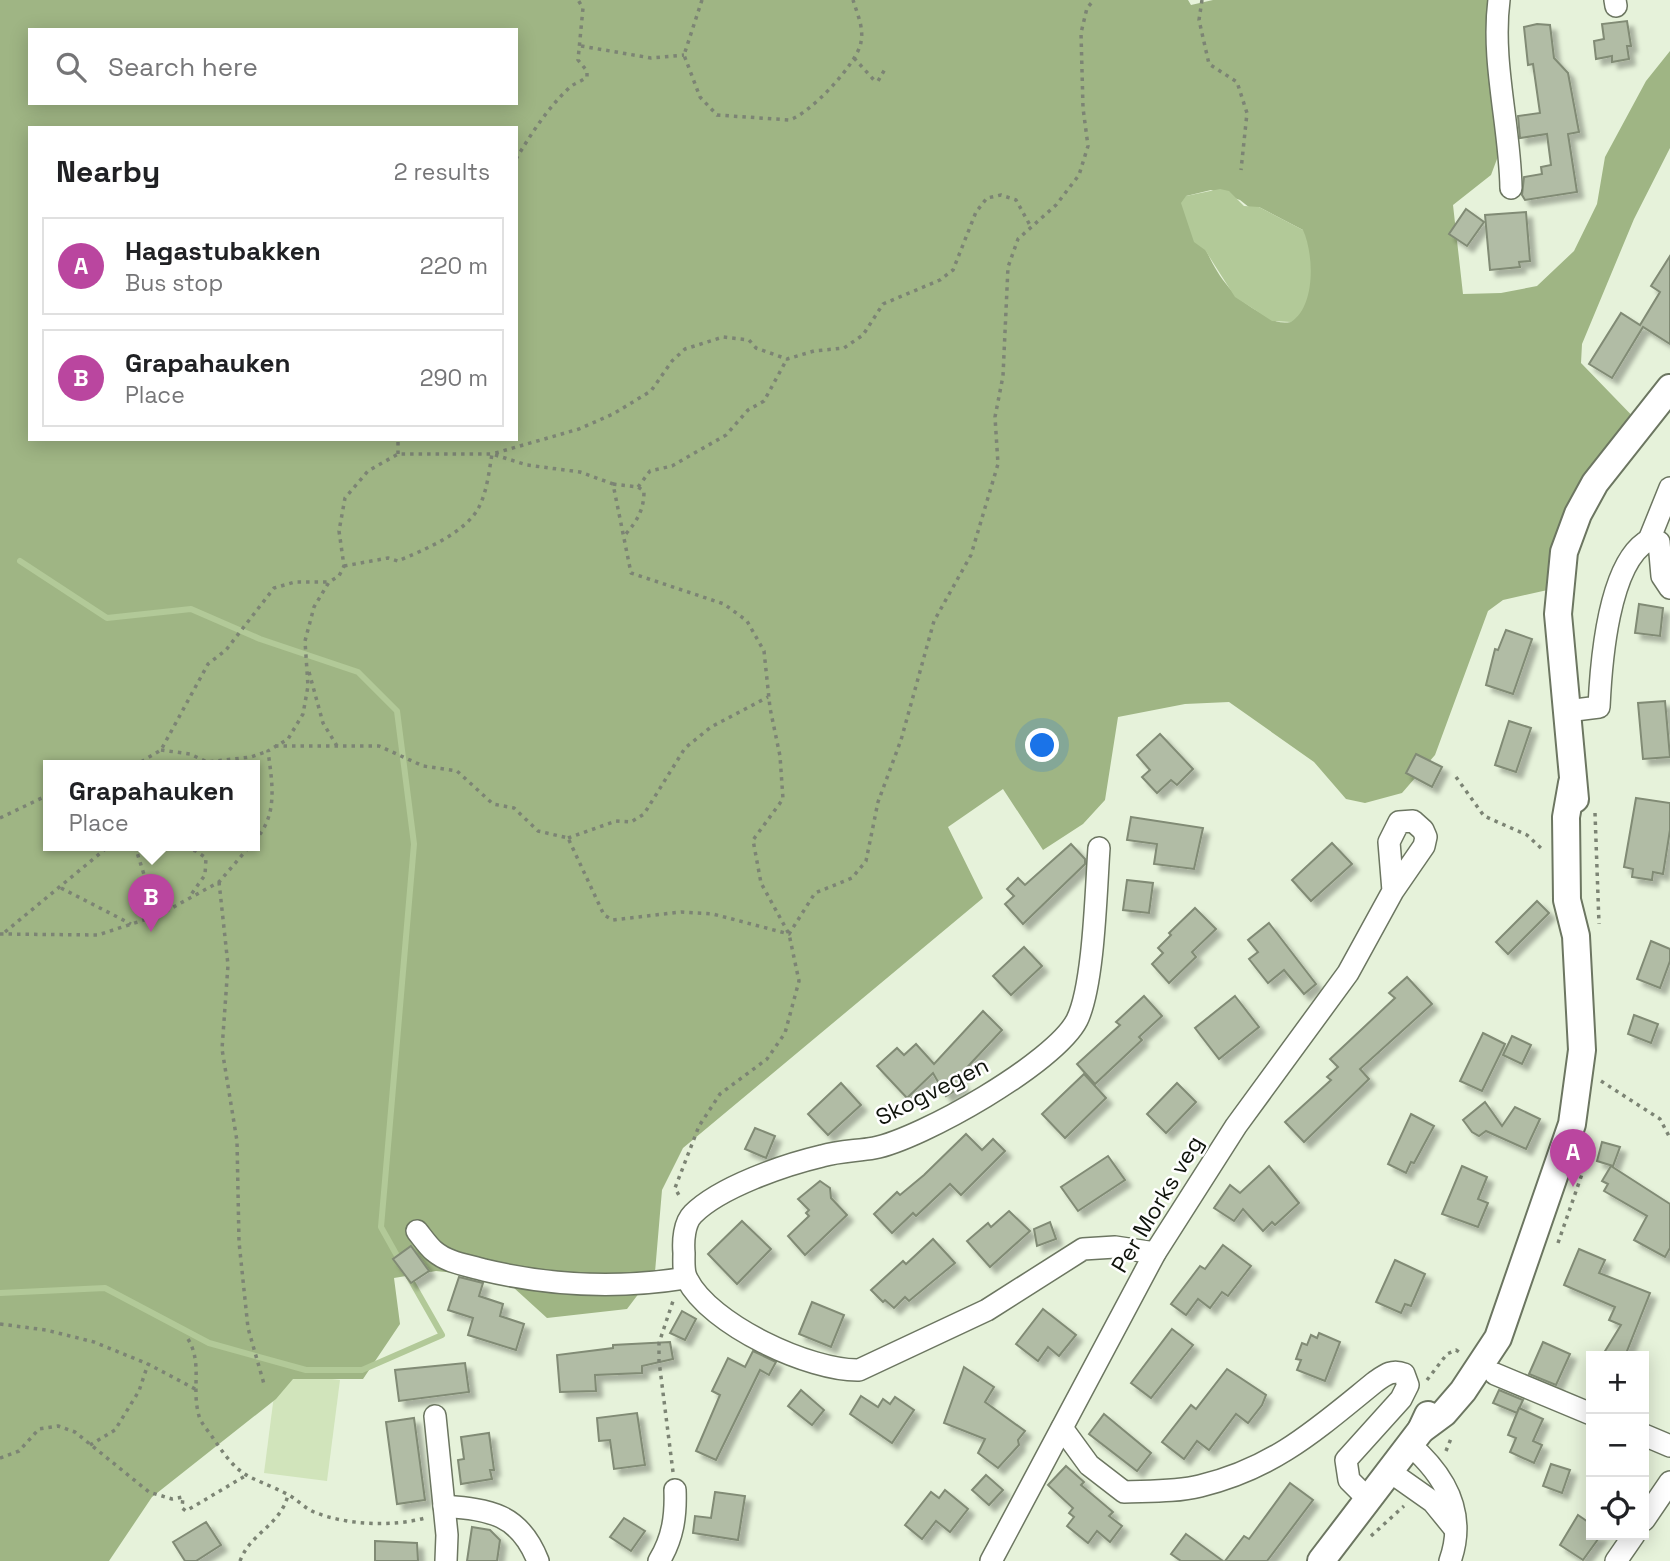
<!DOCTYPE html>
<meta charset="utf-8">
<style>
body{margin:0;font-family:"Space Grotesk",sans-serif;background:#f6f6f6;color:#202124}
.controls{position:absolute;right:21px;bottom:21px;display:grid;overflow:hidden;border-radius:0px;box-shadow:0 4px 18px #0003}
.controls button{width:63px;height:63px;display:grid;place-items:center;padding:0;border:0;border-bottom:2px solid #e0e0e0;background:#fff;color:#202124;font:35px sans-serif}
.you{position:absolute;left:1043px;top:746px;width:24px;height:24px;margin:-18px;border:5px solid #fff;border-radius:50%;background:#1a73e8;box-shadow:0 0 0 10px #1a73e833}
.badge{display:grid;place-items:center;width:46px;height:46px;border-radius:50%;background:#ba469f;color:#fff;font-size:23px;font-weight:700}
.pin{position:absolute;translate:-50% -58px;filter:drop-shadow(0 2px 4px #0008)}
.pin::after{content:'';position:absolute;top:37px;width:24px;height:21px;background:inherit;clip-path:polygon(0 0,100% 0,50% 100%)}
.popup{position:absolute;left:43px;top:760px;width:217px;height:91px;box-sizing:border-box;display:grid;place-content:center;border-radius:0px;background:#fff;filter:drop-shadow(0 2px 5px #0005);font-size:23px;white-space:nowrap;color:#757577}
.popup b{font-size:26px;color:#202124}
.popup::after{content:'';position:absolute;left:50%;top:100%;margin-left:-14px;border:14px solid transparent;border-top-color:#fff}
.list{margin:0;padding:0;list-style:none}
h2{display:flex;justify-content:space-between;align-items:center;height:91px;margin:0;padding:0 28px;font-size:30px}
h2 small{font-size:23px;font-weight:400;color:#757577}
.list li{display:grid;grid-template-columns:46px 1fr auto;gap:21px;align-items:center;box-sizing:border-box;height:98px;margin:0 14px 14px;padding:0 14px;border:2px solid #e0e0e0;border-radius:0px}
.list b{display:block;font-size:26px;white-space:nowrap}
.list p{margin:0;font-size:23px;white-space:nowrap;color:#757577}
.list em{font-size:23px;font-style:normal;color:#757577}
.icon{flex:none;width:38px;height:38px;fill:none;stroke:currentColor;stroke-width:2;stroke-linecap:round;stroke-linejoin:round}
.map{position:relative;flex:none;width:1670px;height:1561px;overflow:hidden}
.search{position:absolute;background:#fff;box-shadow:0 4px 18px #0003;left:28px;top:28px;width:490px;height:77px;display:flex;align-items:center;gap:18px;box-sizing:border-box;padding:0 24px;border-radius:0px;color:#757577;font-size:26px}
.panel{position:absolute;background:#fff;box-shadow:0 4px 18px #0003;left:28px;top:126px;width:490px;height:315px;border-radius:0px}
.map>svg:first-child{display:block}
.green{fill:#d1e4bb}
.forest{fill:#9fb584;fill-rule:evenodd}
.water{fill:#b2c998}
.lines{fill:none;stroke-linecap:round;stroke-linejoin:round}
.stream{stroke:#b2c998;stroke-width:6}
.building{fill:#b1bca5;stroke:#818b75;stroke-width:2;filter:url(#shadow)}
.minor-casing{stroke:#6c7661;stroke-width:24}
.major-casing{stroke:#6c7661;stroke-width:30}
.path{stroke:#7c8474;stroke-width:3.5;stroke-dasharray:3.5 5;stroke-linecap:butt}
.minor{stroke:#fff;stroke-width:21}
.major{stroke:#fff;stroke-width:26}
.labels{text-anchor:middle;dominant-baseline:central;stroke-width:5;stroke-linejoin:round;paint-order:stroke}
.street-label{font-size:23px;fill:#0f130b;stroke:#fff}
</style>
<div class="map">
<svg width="1670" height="1561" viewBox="0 0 1670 1561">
<defs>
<filter id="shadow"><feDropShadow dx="6" dy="6" stdDeviation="2" flood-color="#0004"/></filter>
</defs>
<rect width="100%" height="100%" fill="#e6f2da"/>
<path class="green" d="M277 1372 340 1380 327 1481 264 1473Z"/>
<path class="forest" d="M0 0H1188L1191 5 1213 0H1499L1503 143 1491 175 1453 205 1463 294 1501 293 1537 286 1574 251 1597 204 1605 157 1646 81 1670 51V148L1634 219 1582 344 1581 363 1644 428 1615 453 1552 589 1503 600 1488 611 1435 755 1402 793 1365 803 1346 799 1314 762 1229 702 1185 704 1118 717 1105 800 1083 824 1043 850 1003 789 948 827 983 898 683 1148 662 1190 655 1272 627 1309 547 1318 503 1278 436 1271 394 1278 400 1324 363 1379H293L276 1399 152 1497 109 1561H0ZM30 30H516V103H30ZM30 128H516V439H30ZM1211 190 1240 200 1250 208 1259 207 1303 230 1291 322C1277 324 1272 320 1261 313 1215 289 1202 242 1186 196ZM48 766H254V846H48Z"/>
<path class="water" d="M1220 189 1229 191 1244 206 1259 207 1303 230C1314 254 1316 306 1291 322L1272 321 1235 297 1205 250 1194 242 1181 203 1186 196Z"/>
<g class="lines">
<g class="stream">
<path d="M20 561 107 618 191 609 260 639 358 672 397 711 414 844 381 1227 400 1261"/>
<path d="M0 1293 105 1288 209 1343 306 1370H362L442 1335 409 1277"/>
</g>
</g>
<g class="building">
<path d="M1627 21 1631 46H1627L1629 59 1612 62V56L1596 59 1594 41 1604 39 1602 24Z"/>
<path d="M1537 24 1550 25 1554 58 1568 73 1579 132 1568 134 1577 192 1525 200 1522 195 1524 177 1542 174 1541 167 1551 165 1547 134 1520 138 1518 116 1540 113 1533 64 1528 65 1524 27Z"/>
<path d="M1466 209 1484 222 1467 246 1449 234Z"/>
<path d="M1526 212 1530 261 1519 262 1520 267 1490 270 1485 215Z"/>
<path d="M1670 256V344L1643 327 1612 378 1589 364 1621 313 1640 325 1660 292 1651 286Z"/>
<path d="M1639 604 1663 608 1660 636 1635 633Z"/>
<path d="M1506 630 1532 639 1513 694 1486 685 1495 649 1498 650Z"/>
<path d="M1665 701 1670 757 1643 759 1638 703Z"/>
<path d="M1509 721 1531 728 1516 772 1495 765Z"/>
<path d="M1160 734 1193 769 1177 785 1171 780 1157 793 1142 777 1150 770 1137 755Z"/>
<path d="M1416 754 1442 767 1432 787 1406 773Z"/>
<path d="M1636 798 1670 803V830L1663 874 1653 872 1652 880 1632 877 1633 869 1624 867Z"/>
<path d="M1131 817 1203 828 1194 869 1154 864 1157 844 1127 840Z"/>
<path d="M1332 843 1352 864 1311 901 1292 880Z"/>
<path d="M1071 844 1085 859V864L1023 924 1005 904 1014 896 1007 889 1018 878 1025 885Z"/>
<path d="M1127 880 1153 883 1149 913 1123 910Z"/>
<path d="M1537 901 1549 913 1508 954 1496 942Z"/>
<path d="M1195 908 1216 929 1192 952 1196 957 1169 983 1152 964 1163 953 1158 948 1171 935 1169 933Z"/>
<path d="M1269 923 1316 984 1304 994 1284 970 1268 983 1249 959 1258 952 1248 940Z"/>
<path d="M1651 941 1670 949V961L1660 988 1637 979Z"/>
<path d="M1024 947 1042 966 1011 995 993 976Z"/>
<path d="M1407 977 1432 1004 1360 1069 1369 1079 1304 1142 1285 1122 1331 1080 1327 1077 1338 1067 1330 1059 1395 998 1389 993Z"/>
<path d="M1144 996 1162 1016 1139 1037 1142 1040 1095 1084 1077 1064 1120 1025 1116 1022Z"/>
<path d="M1235 996 1259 1027 1219 1059 1195 1028Z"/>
<path d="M983 1011 1002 1030 958 1077 963 1086 946 1096 933 1073 907 1098 877 1066 897 1048 904 1055 916 1044 934 1064Z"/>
<path d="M1634 1015 1658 1024 1651 1043 1628 1034Z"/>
<path d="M1483 1033 1505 1044 1482 1091 1460 1081Z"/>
<path d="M1512 1036 1531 1045 1522 1064 1503 1055Z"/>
<path d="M1084 1074 1106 1098 1065 1138 1042 1114Z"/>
<path d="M841 1083 861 1105 828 1135 808 1114Z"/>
<path d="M1177 1083 1196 1102 1166 1133 1147 1114Z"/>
<path d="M1485 1102 1502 1126 1515 1107 1540 1119 1526 1149 1486 1131 1479 1136 1472 1132 1463 1120Z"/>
<path d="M1411 1114 1434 1126 1414 1163 1411 1162 1406 1173 1388 1164Z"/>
<path d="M755 1128 775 1136 766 1158 745 1149Z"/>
<path d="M966 1134 982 1150 993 1139 1005 1151 961 1195 950 1184 916 1216 913 1213 892 1233 874 1214 897 1192 900 1195 924 1175Z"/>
<path d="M1602 1142 1620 1147 1613 1166 1597 1161Z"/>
<path d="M1108 1156 1125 1180 1078 1211 1061 1187Z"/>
<path d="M1269 1166 1299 1203 1275 1225 1272 1222 1263 1231 1243 1209 1234 1221 1214 1208 1230 1185 1240 1193Z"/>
<path d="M1462 1166 1487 1177 1478 1199 1488 1203 1478 1227 1442 1214Z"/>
<path d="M1611 1166 1670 1204V1248L1665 1257 1634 1240 1647 1216 1604 1191 1608 1184 1602 1181Z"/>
<path d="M820 1181 830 1188 831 1198 847 1215 805 1255 788 1236 809 1216 806 1213 809 1210 798 1199Z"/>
<path d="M1009 1211 1030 1231 990 1267 967 1241 988 1223 991 1227Z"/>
<path d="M742 1221 771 1249 737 1284 708 1254Z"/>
<path d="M1050 1222 1056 1239 1037 1246 1034 1229Z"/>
<path d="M933 1239 955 1263 909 1301 905 1297 894 1308 885 1300 883 1302 871 1290 903 1261 906 1264Z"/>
<path d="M1223 1245 1251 1266 1228 1296 1222 1292 1210 1308 1198 1299 1186 1315 1171 1304 1200 1266 1205 1269Z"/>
<path d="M411 1246 429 1271 411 1283 393 1259Z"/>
<path d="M1579 1249 1605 1260 1599 1273 1650 1293 1625 1356H1602L1621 1325 1609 1320 1615 1307 1564 1285Z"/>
<path d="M1395 1260 1425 1274 1411 1306 1405 1304 1401 1313 1376 1302Z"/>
<path d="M459 1277 483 1283 479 1296 503 1304 500 1316 524 1324 516 1350 468 1335 473 1318 448 1310Z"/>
<path d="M812 1302 844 1315 831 1347 799 1334Z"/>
<path d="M1043 1309 1076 1335 1059 1356 1048 1347 1038 1361 1016 1344Z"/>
<path d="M682 1311 696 1319 685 1340 670 1333Z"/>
<path d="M1172 1329 1193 1345 1151 1398 1131 1383Z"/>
<path d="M1319 1333 1340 1342 1325 1381 1297 1370 1301 1360 1296 1359 1302 1343 1307 1345 1311 1335 1317 1338Z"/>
<path d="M670 1342 673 1359 642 1366V1373L595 1375 596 1391 560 1392 557 1355 613 1348V1345Z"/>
<path d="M1543 1342 1570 1354 1556 1385 1529 1374Z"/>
<path d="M753 1351 776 1362 769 1375 760 1370 716 1460 696 1451 720 1395 712 1391 728 1358 745 1367Z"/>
<path d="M465 1363 469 1392 399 1401 395 1370Z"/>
<path d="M964 1367 994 1387 985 1402 1025 1431 1018 1440 1019 1445 998 1468 978 1453 985 1439 944 1423Z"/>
<path d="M1227 1369 1266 1395 1262 1405 1248 1423 1236 1414 1209 1450 1197 1441 1184 1459 1162 1442 1191 1405 1196 1409Z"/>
<path d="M801 1390 824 1410 812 1425 788 1406Z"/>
<path d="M1499 1390 1523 1400 1517 1413 1493 1403Z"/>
<path d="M861 1396 878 1407 883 1399 890 1404 895 1397 914 1410 892 1443 850 1414Z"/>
<path d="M1519 1408 1543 1419 1533 1441 1542 1445 1534 1463 1510 1452 1516 1438 1508 1435Z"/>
<path d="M637 1413 645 1465 614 1469 610 1440 599 1441 597 1418Z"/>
<path d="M1104 1414 1151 1453 1137 1471 1089 1434Z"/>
<path d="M414 1418 425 1500 397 1504 386 1422Z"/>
<path d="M489 1433 494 1470H490L492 1479 461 1484 458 1460 464 1459 461 1437Z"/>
<path d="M1551 1464 1570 1470 1562 1493 1543 1486Z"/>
<path d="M1066 1466 1084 1482 1081 1485 1113 1512 1109 1516 1122 1526 1110 1542 1097 1531 1088 1543 1067 1526 1074 1517 1069 1513 1073 1508 1048 1485Z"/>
<path d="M986 1475 1003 1490 989 1505 972 1490Z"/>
<path d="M1290 1483 1313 1500 1267 1561H1225L1244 1536 1249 1539Z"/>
<path d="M945 1490 968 1509 950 1532 936 1521 922 1539 905 1525 931 1492 939 1498Z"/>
<path d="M715 1492 745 1496 738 1540 693 1533 695 1516 711 1518Z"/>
<path d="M1578 1515 1591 1524V1535H1601L1583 1560 1560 1545Z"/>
<path d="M624 1518 645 1531 631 1551 610 1537Z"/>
<path d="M206 1522 221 1545 196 1561H185L173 1542Z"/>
<path d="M472 1527 490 1530 500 1540 497 1561H467Z"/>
<path d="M1186 1534 1223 1561H1181L1171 1554Z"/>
<path d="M375 1541 417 1543 418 1561H375Z"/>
</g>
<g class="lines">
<defs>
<g id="minor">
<path d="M1499 0C1491 61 1510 126 1511 188"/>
<path d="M1615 0 1616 6"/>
<path d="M1649 540 1670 488"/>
<path d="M1567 711 1599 707C1601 664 1608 562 1649 540L1659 542 1662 576 1670 588"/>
<path d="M1099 848C1096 890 1094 985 1077 1020 1055 1063 921 1139 874 1148 857 1151 839 1151 822 1156 784 1165 720 1187 693 1214 684 1223 683 1241 684 1253 684 1261 683 1272 687 1279 710 1325 810 1371 859 1370L987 1310 1083 1249 1115 1247 1155 1253"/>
<path d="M417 1231C422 1237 428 1246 434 1251 448 1263 467 1265 484 1270 551 1286 618 1289 686 1278"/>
<path d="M1495 1374 1591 1414"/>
<path d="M435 1416 447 1535 446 1561"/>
<path d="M1062 1428 1089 1465 1124 1492C1149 1491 1176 1492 1200 1486 1275 1468 1317 1429 1375 1382 1385 1375 1392 1369 1404 1374L1408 1385 1401 1399 1346 1460 1349 1480 1368 1499"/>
<path d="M1644 1435 1670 1446"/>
<path d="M1409 1444C1445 1475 1467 1513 1450 1561"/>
<path d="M1389 1471 1433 1502 1455 1529"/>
<path d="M444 1506C490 1510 519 1513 538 1561"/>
<path d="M1644 1520 1670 1482"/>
<path d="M659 1561C673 1538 676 1516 675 1490"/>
<path d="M991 1561 1155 1253 1236 1126 1348 973 1393 891 1424 846 1426 837 1423 830 1413 821 1399 822 1389 842 1393 891"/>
<path d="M1616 1561 1634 1535"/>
</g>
<g id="major">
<path d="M1575 799 1558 614 1564 552 1578 514 1595 483 1670 388"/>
<path d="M1421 1430 1444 1413 1463 1391 1498 1338 1572 1124 1582 1050 1576 936 1567 900 1566 817 1572 783"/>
<path d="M1321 1561 1421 1430 1428 1415"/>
</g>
</defs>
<use href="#minor" class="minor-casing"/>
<use href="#major" class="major-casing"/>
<g class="path">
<path d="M702 0 684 55 700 97 717 115 789 120C809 115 858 63 861 42 864 28 857 13 853 0"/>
<path d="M1202 0 1199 20 1209 64 1237 82 1247 113 1241 170"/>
<path d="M581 46 651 58 684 55"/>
<path d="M854 58 874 80 878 81 885 69"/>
<path d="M516 159C531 134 547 109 569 88 574 83 581 82 587 77V71L578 60 583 8 578 0"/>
<path d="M398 454V439"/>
<path d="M613 484 638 487 644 491C644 510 637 521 625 535"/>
<path d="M638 487 650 471 672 466 726 435 748 410 764 401 787 359"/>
<path d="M344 566 388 558 398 561C423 550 465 534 479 507 487 491 489 472 492 454L579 429 613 414 651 391 672 361 685 349 723 337 749 340 756 348 787 359 814 351 844 348 863 335 883 304 940 280 953 270 976 212 987 198 1001 195 1016 200 1031 227"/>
<path d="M309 672 323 723 337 746"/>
<path d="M275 746H379L423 766 457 771 493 804 514 808 538 831 568 838 604 915 613 920 681 912 713 914 789 934 815 893 852 878 866 861 878 802 901 740 934 621 971 555 998 464 995 417 1003 376 1008 267 1018 239 1056 205 1079 175 1088 146 1083 108 1081 33 1087 8 1094 0"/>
<path d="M161 750 190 754 207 762 251 757 268 751"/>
<path d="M134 766 161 750 208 664 226 650 274 588 295 582H329"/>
<path d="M1456 777 1484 816 1527 835 1543 850"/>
<path d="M1595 813 1599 924"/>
<path d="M0 818 48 795"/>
<path d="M568 838 616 821 631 822 644 814 685 748 711 727 768 697"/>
<path d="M254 841C279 816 272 782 268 751L288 739 303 714 308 686 305 641 314 607 329 582 339 576 344 566 339 531 345 498 368 471 398 454H492L527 465 580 472 613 484 631 573 724 604 747 621 764 651 770 708 780 756 783 799 753 840 761 883 789 934 799 981 785 1033 767 1059 720 1094 699 1126 675 1188 681 1199"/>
<path d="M135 846 147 884 152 917"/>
<path d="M177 846 196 851 206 858 205 875 190 896"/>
<path d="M219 882 228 965 222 1049 237 1141 239 1242 248 1328 264 1384"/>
<path d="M61 888 131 924"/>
<path d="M5 932 109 846"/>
<path d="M0 934 98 935 159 915 219 882 250 846"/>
<path d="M1601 1081 1660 1119 1670 1138"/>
<path d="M1558 1243 1582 1174"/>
<path d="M0 1324 46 1330 94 1342 148 1364 197 1390"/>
<path d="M188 1339C203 1364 191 1388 199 1416 201 1423 209 1432 213 1438 242 1481 245 1473 287 1494 297 1499 304 1508 314 1512 346 1525 392 1527 425 1518"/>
<path d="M1427 1380 1447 1354 1456 1350 1459 1352"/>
<path d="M90 1445 115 1430 139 1391 148 1364"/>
<path d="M1446 1451 1452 1436"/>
<path d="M0 1458 19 1451 39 1429 58 1426 75 1432 149 1492 172 1499 183 1497 182 1508 186 1511 245 1476"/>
<path d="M673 1472 659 1361V1343L673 1301"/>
<path d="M1371 1536 1404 1506"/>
<path d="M240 1561C251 1532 280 1526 288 1495"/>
</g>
<use href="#minor" class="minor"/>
<use href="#major" class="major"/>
</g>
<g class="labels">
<g class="street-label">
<text transform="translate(932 1091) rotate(-27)">Skogvegen</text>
<text transform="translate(1157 1204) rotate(-59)">Per Morks veg</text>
</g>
</g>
</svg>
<div class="controls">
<button>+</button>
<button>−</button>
<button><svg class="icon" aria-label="locate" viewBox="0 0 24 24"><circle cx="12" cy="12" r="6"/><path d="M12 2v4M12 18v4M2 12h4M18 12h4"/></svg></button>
</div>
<div class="you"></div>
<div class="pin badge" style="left:1573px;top:1187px">A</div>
<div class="pin badge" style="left:151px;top:932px">B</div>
<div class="popup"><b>Grapahauken</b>Place</div>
<div class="search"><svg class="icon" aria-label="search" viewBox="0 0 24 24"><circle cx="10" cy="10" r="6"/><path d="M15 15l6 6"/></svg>Search here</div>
<section class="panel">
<h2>Nearby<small>2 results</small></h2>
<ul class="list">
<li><span class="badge">A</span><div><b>Hagastubakken</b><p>Bus stop</p></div><em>220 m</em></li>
<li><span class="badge">B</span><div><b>Grapahauken</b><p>Place</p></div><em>290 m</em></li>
</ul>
</section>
</div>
